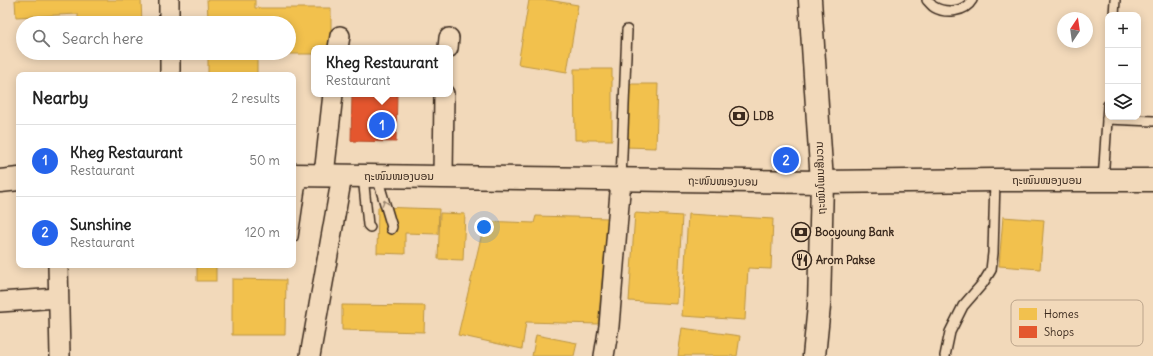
<!DOCTYPE html>
<meta charset="utf-8">
<style>
body{margin:0;font-family:Delius,"Noto Sans Lao",sans-serif;background:#f2f2f2;color:#222}
.controls{position:absolute;right:12px;top:12px;display:grid;overflow:hidden;border-radius:8px;box-shadow:0 2px 10px #0003}
.controls button{width:36px;height:36px;display:grid;place-items:center;padding:0;border:0;border-bottom:1px solid #e0e0e0;background:#fff;color:#222;font:20px sans-serif}
.compass{position:absolute;left:1057px;top:12px;width:36px;height:36px;border-radius:50%;background:#fff;box-shadow:0 2px 10px #0003;rotate:13deg}
.you{position:absolute;left:484px;top:227px;width:14px;height:14px;margin:-10px;border:3px solid #fff;border-radius:50%;background:#1a73e8;box-shadow:0 0 0 6px #1a73e833}
.badge{display:grid;place-items:center;width:26px;height:26px;border-radius:50%;background:#2563eb;color:#fff;font-size:13px;font-weight:700}
.pin{position:absolute;translate:-50% -50%;border:2px solid #fff;box-shadow:0 1px 4px #0006}
.popup{position:absolute;left:311px;top:45px;width:142px;height:52px;box-sizing:border-box;display:grid;place-content:center;border-radius:8px;background:#fff;filter:drop-shadow(0 1px 3px #0005);font-size:13px;white-space:nowrap;color:#767676}
.popup b{font-size:15px;color:#222}
.popup::after{content:'';position:absolute;left:50%;top:100%;margin-left:-8px;border:8px solid transparent;border-top-color:#fff}
.list{margin:0;padding:0;list-style:none}
h2{display:flex;justify-content:space-between;align-items:center;height:52px;margin:0;padding:0 16px;font-size:17px}
h2 small{font-size:13px;font-weight:400;color:#767676}
.list li{display:grid;grid-template-columns:26px 1fr auto;gap:12px;align-items:center;box-sizing:border-box;height:72px;padding:0 16px;border-top:1px solid #e0e0e0}
.list b{display:block;font-size:15px;white-space:nowrap}
.list p{margin:0;font-size:13px;white-space:nowrap;color:#767676}
.list em{font-size:13px;font-style:normal;color:#767676}
.icon{flex:none;width:22px;height:22px;fill:none;stroke:currentColor;stroke-width:2;stroke-linecap:round;stroke-linejoin:round}
.map{position:relative;flex:none;width:1153px;height:356px;overflow:hidden}
.search{position:absolute;background:#fff;box-shadow:0 2px 10px #0003;left:16px;top:16px;width:280px;height:44px;display:flex;align-items:center;gap:10px;box-sizing:border-box;padding:0 14px;border-radius:22px;color:#767676;font-size:15px}
.panel{position:absolute;background:#fff;box-shadow:0 2px 10px #0003;left:16px;top:72px;width:280px;height:196px;border-radius:8px}
.map>svg:first-child{display:block}
.homes{fill:#f2c14e;stroke:#bb9440}
.shops{fill:#e4572e;stroke:#b14a29}
.lines{fill:none;stroke-linecap:round;stroke-linejoin:round}
.lane-casing{stroke:#3b2a1e;stroke-width:12}
.street-casing{stroke:#3b2a1e;stroke-width:22}
.secondary-casing{stroke:#3b2a1e;stroke-width:25}
.lane{stroke:#f2d9ba;stroke-width:9}
.street{stroke:#f2d9ba;stroke-width:19}
.secondary{stroke:#f2d9ba;stroke-width:22}
.oneway{stroke:#96826c}
.labels{text-anchor:middle;dominant-baseline:central;stroke-width:4;stroke-linejoin:round;paint-order:stroke}
.poi-label{font-size:11px;font-weight:bold;fill:#3b2a1e;stroke:#f2d9ba;text-anchor:start}
.street-label{font-size:11px;fill:#3b2a1e;stroke:#f2d9ba}
.key{fill:#f2d9ba;stroke:#bba48b;stroke-width:1}
.key-label{font-size:11px;fill:#3b2a1e}
</style>
<div class="map">
<svg width="1153" height="356" viewBox="0 0 1153 356">
<rect width="100%" height="100%" fill="#f2d9ba"/>
<filter id="ink" filterUnits="userSpaceOnUse"><feTurbulence type="fractalNoise" baseFrequency=".025" numOctaves="2"/><feDisplacementMap in="SourceGraphic" scale="8" xChannelSelector="R" yChannelSelector="G"/><feConvolveMatrix kernelMatrix="1 2 1 2 8 2 1 2 1" color-interpolation-filters="sRGB"/></filter>
<g filter="url(#ink)">
<g class="homes">
<path d="M15 0H141L142 23H78V14L16 17Z"/>
<path d="M207 0H255V8H331V48H314V54H257V75H208V53H289V23H196V18H208Z"/>
<path d="M529 0H548L578 5 567 72 518 64Z"/>
<path d="M574 69H612V140H575Z"/>
<path d="M626 84H658L656 148 625 147Z"/>
<path d="M378 207 439 209 438 234 405 233V254L377 253Z"/>
<path d="M440 213 465 214 463 260 438 259Z"/>
<path d="M635 213 682 216 677 304 629 301Z"/>
<path d="M688 214 773 219 771 269 748 268 745 320 682 316Z"/>
<path d="M536 216 608 218 598 324 526 322 522 349 458 335 483 229 482 221 534 223Z"/>
<path d="M1003 217 1044 220 1040 269 999 266Z"/>
<rect x="197" y="265" width="19" height="16"/>
<path d="M232 279 286 280 285 335H232Z"/>
<path d="M342 305 425 306 424 332 342 330Z"/>
<path d="M682 328 740 336 737 356H678Z"/>
<path d="M536 335 577 343 574 356H532Z"/>
</g>
<path class="shops" d="M352 94H397L396 142 351 141Z"/>
<g class="lines">
<defs>
<g id="lane">
<path d="M927 0C929 2 932 6 934 7 946 14 965 12 972 0"/>
<path d="M1114 15 1115 0"/>
<path d="M1107 119 1153 121"/>
<path d="M363 176 368 225 370 227"/>
<path d="M377 177 392 227 391 229"/>
<path d="M621 180 627 30"/>
<path d="M1103 181 1108 105"/>
<path d="M293 237 302 175"/>
<path d="M945 356 950 332 963 306 983 283 991 270 993 253 995 180"/>
</g>
<g id="street">
<path d="M169 0V23"/>
<path d="M338 48 340 36"/>
<path d="M448 48 449 38"/>
<path d="M170 53V75"/>
<path d="M324 175 333 94"/>
<path d="M443 176 444 94"/>
<path d="M58 265 60 356"/>
<path d="M0 302 58 298"/>
<path d="M310 356 342 176"/>
<path d="M604 356 609 326 621 180"/>
</g>
<g id="secondary">
<path d="M810 0 822 182 819 306 814 356"/>
<path d="M293 175 822 182 995 180H1153"/>
<path d="M0 181 19 179"/>
</g>
</defs>
<use href="#lane" class="lane-casing"/>
<use href="#street" class="street-casing"/>
<use href="#secondary" class="secondary-casing"/>
<use href="#lane" class="lane"/>
<use href="#street" class="street"/>
<use href="#secondary" class="secondary"/>
</g>
<defs><path id="oneway-chevron" d="M-2-3.5L2.5 0L-2 3.5" fill="none" stroke-width="1.6" stroke-linecap="round" stroke-linejoin="round"/></defs>
<use class="oneway" href="#oneway-chevron" transform="translate(385 203) rotate(-107)"/>
</g>
<defs>
<symbol id="bank-ring" viewBox="-11 -11 22 22"><circle r="9.5" fill="#f2d9ba" stroke="#3b2a1e" stroke-width="1.5"/><path d="M-6-4H6V4H-6ZM0-2.3a2.3 2.3 0 1 0 0 4.6a2.3 2.3 0 1 0 0-4.6Z" fill="#3b2a1e"/></symbol>
<symbol id="restaurant-ring" viewBox="-11 -11 22 22"><circle r="9.5" fill="#f2d9ba" stroke="#3b2a1e" stroke-width="1.5"/><path d="M-5-6h1v4h1v-4h1v4h1v-4h1v5L-1.5 .5V6h-2V.5L-5-1ZM5-6V6H3V1.5H1.5Q1.5-4 5-6Z" fill="#3b2a1e"/></symbol>
</defs>
<g fill-rule="evenodd">
<use href="#bank-ring" x="728" y="105" width="22" height="22"/>
<use href="#bank-ring" x="790" y="221" width="22" height="22"/>
<use href="#restaurant-ring" x="791" y="249" width="22" height="22"/>
</g>
<g class="labels">
<g class="poi-label">
<text x="753" y="116">LDB</text>
<text x="815" y="232">Booyoung Bank</text>
<text x="816" y="260">Arom Pakse</text>
</g>
<g class="street-label">
<text x="399" y="176">ຖະໜົນໜອງບອນ</text>
<text transform="translate(820 178) rotate(-92)">ຖະໜົນໂພນສີນວນ</text>
<text x="1047" y="180">ຖະໜົນໜອງບອນ</text>
<text transform="translate(723 181) rotate(1)">ຖະໜົນໜອງບອນ</text>
</g>
</g>
<rect x="1011" y="300" width="132" height="46" rx="6" class="key"/>
<rect x="1019" y="308" width="18" height="12" fill="#f2c14e"/>
<rect x="1019" y="326" width="18" height="12" fill="#e4572e"/>
<g class="key-label">
<text x="1044" y="318">Homes</text>
<text x="1044" y="336">Shops</text>
</g>
</svg>
<div class="controls">
<button>+</button>
<button>−</button>
<button><svg class="icon" aria-label="layers" viewBox="0 0 24 24"><path d="M12 4l9 5-9 5-9-5zM3 14l9 5 9-5"/></svg></button>
</div>
<svg class="compass" viewBox="-18 -18 36 36"><path d="M0-13l5 13h-10z" fill="#e53935"/><path d="M0 13l5-13h-10z" fill="#767676"/></svg>
<div class="you"></div>
<div class="pin badge" style="left:382px;top:125px">1</div>
<div class="popup"><b>Kheg Restaurant</b>Restaurant</div>
<div class="pin badge" style="left:786px;top:160px">2</div>
<div class="search"><svg class="icon" aria-label="search" viewBox="0 0 24 24"><circle cx="10" cy="10" r="6"/><path d="M15 15l6 6"/></svg>Search here</div>
<section class="panel">
<h2>Nearby<small>2 results</small></h2>
<ul class="list">
<li><span class="badge">1</span><div><b>Kheg Restaurant</b><p>Restaurant</p></div><em>50 m</em></li>
<li><span class="badge">2</span><div><b>Sunshine</b><p>Restaurant</p></div><em>120 m</em></li>
</ul>
</section>
</div>
